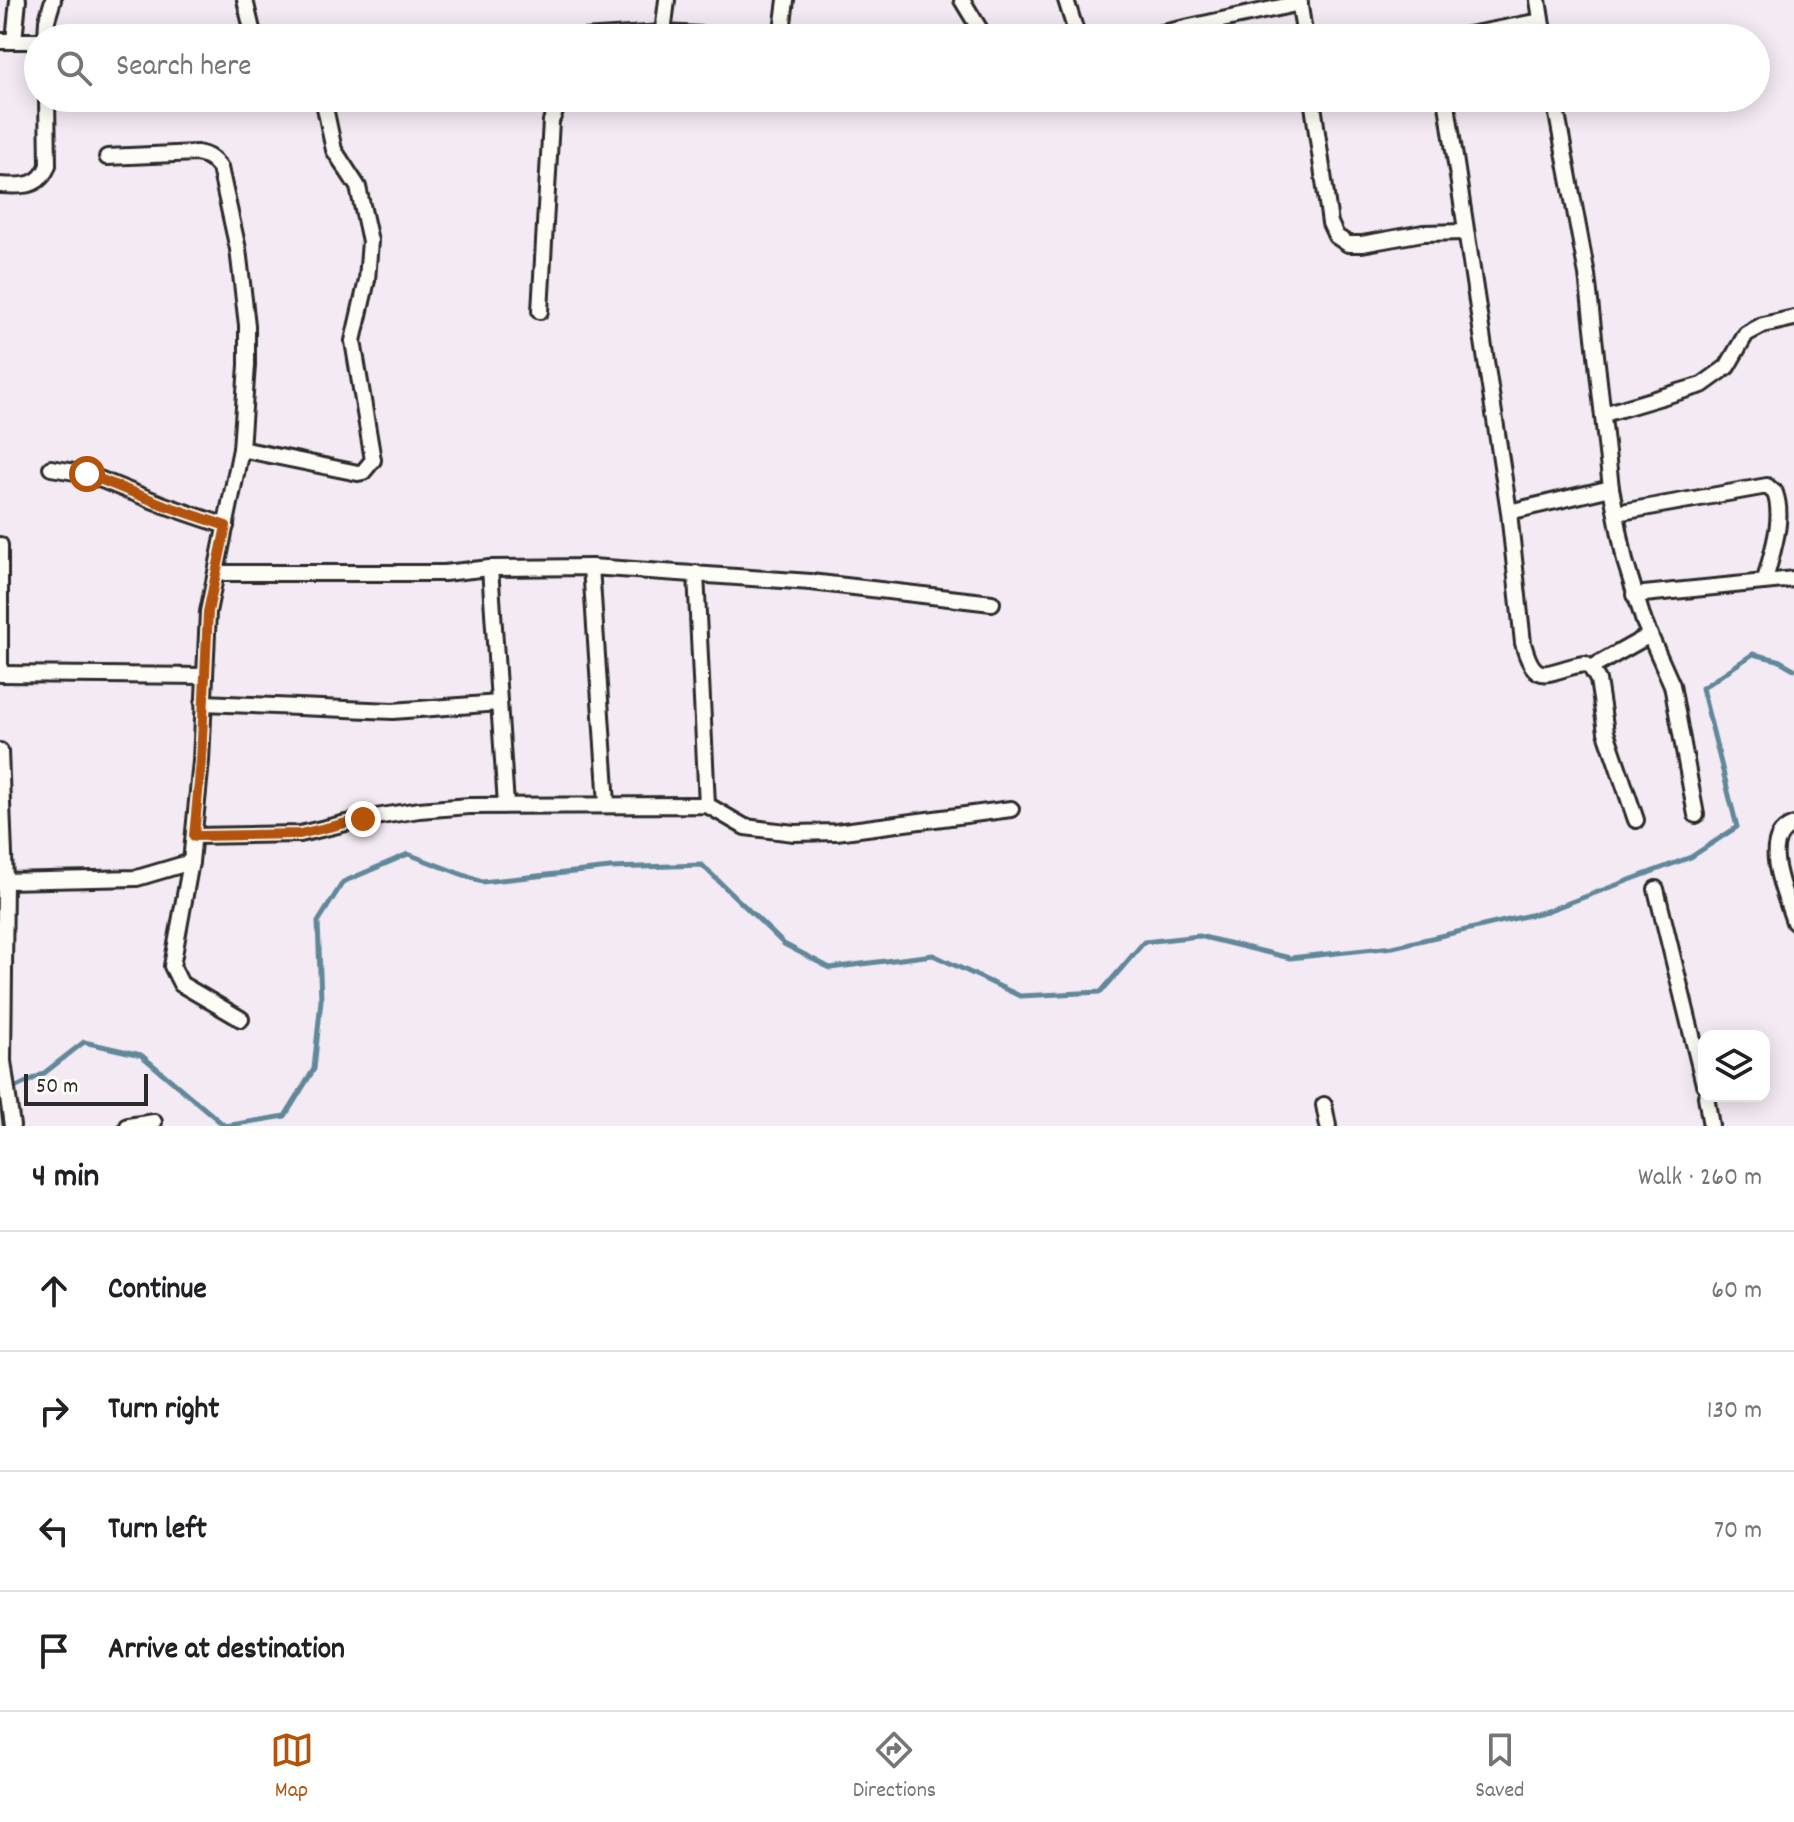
<!DOCTYPE html>
<meta charset="utf-8">
<style>
body{margin:0;font-family:Dekko,sans-serif;background:#f6f6f6;color:#202124}
.controls{position:absolute;right:24px;bottom:24px;display:grid;overflow:hidden;border-radius:16px;box-shadow:0 4px 20px #0003}
.controls button{width:72px;height:72px;display:grid;place-items:center;padding:0;border:0;border-bottom:2px solid #e0e0e0;background:#fff;color:#202124;font:40px sans-serif}
.scale{position:absolute;left:24px;bottom:20px;width:124px;box-sizing:border-box;padding-left:8px;border:4px solid #2b2b2b;border-top:0;font-size:22px;line-height:28px;white-space:nowrap;color:#2b2b2b;-webkit-text-stroke:6px #fdfcf7;paint-order:stroke}
.stop{position:absolute;width:24px;height:24px;margin:-18px;border:6px solid #b45309;border-radius:50%;background:#fff}
.stop.end{background:#b45309;border-color:#fff;box-shadow:0 2px 8px #0008}
.list{margin:0;padding:0;list-style:none}
h2{display:flex;justify-content:space-between;align-items:center;height:104px;margin:0;padding:0 32px;font-size:34px}
h2 small{font-size:26px;font-weight:400;color:#757577}
.list li{display:grid;grid-template-columns:52px 1fr auto;gap:24px;align-items:center;box-sizing:border-box;height:120px;padding:0 32px;border-top:2px solid #e0e0e0}
.list b{display:block;font-size:30px;white-space:nowrap}
.list em{font-size:26px;font-style:normal;color:#757577}
.icon{flex:none;width:44px;height:44px;fill:none;stroke:currentColor;stroke-width:2;stroke-linecap:round;stroke-linejoin:round}
.map{position:relative;flex:none;width:1794px;height:1126px;overflow:hidden}
.search{position:absolute;background:#fff;box-shadow:0 4px 20px #0003;left:24px;right:24px;top:24px;height:88px;display:flex;align-items:center;gap:20px;box-sizing:border-box;padding:0 28px;border-radius:44px;color:#757577;font-size:30px}
.sheet{height:584px;background:#fff}
nav{display:flex;justify-content:space-around;align-items:center;box-sizing:border-box;height:112px;border-top:2px solid #e0e0e0;background:#fff;font-size:22px;color:#757577}
nav a{display:grid;justify-items:center;gap:4px}
nav .on{color:#b45309}
.map>svg:first-child{display:block}
.lines{fill:none;stroke-linecap:round;stroke-linejoin:round}
.stream{stroke:#60889a;stroke-width:5}
.minor-casing{stroke:#2b2b2b;stroke-width:20}
.minor{stroke:#fdfcf7;stroke-width:14}
.route{stroke:#b45309;stroke-width:10}
</style>
<div class="map">
<svg width="1794" height="1126" viewBox="0 0 1794 1126">
<rect width="100%" height="100%" fill="#f4eaf4"/>
<filter id="ink" filterUnits="userSpaceOnUse"><feTurbulence type="fractalNoise" baseFrequency=".0125" numOctaves="2"/><feDisplacementMap in="SourceGraphic" scale="16" xChannelSelector="R" yChannelSelector="G"/><feConvolveMatrix kernelMatrix="1 2 1 2 8 2 1 2 1" color-interpolation-filters="sRGB"/></filter>
<g filter="url(#ink)">
<g class="lines">
<path class="stream" d="M0 1095 43 1074 84 1042 141 1055 225 1126 285 1116 314 1069 321 1000 318 922 343 882 408 854 482 882 610 868 702 865 784 944 830 968 933 955 1020 996 1101 992 1144 942 1199 936 1290 958 1393 947 1547 911 1691 857 1737 827 1702 688 1753 654 1778 660 1794 669"/>
<defs>
<g id="minor">
<path d="M245 0 254 38"/>
<path d="M962 0 985 38"/>
<path d="M1066 0 1078 38"/>
<path d="M1299 0 1305 38"/>
<path d="M1538 0 1544 38"/>
<path d="M663 33 667 0"/>
<path d="M46 38 47 20 53 0"/>
<path d="M352 38 371 32 405 38"/>
<path d="M582 38 663 33 761 38"/>
<path d="M781 38 786 0"/>
<path d="M1139 38 1300 3"/>
<path d="M1453 38 1541 21"/>
<path d="M0 41H38"/>
<path d="M14 41 18 0"/>
<path d="M1312 98 1330 223 1336 236 1348 244H1362L1423 233 1466 232"/>
<path d="M1446 98 1509 512 1523 643C1536 692 1550 668 1585 664L1591 668 1598 680 1606 732 1636 820"/>
<path d="M1554 98 1587 275 1611 488 1625 561 1644 622 1672 685 1696 815"/>
<path d="M0 185C21 186 40 188 48 165L47 98"/>
<path d="M540 311 551 121 561 98"/>
<path d="M1604 414 1702 385 1727 367 1746 334 1763 325 1794 318"/>
<path d="M241 449 358 473 363 472 373 460 353 341 367 280 370 241 358 187 334 150 323 98"/>
<path d="M51 468 87 474 164 505 226 526"/>
<path d="M1509 512 1611 488"/>
<path d="M1616 513 1767 486 1775 493C1785 520 1771 554 1765 581"/>
<path d="M0 545V666"/>
<path d="M591 567 607 804"/>
<path d="M490 568 506 805"/>
<path d="M216 573H444L490 568 591 567 811 582 992 603"/>
<path d="M696 573 707 805"/>
<path d="M1634 595 1794 579"/>
<path d="M1591 668 1650 635"/>
<path d="M0 674 205 676"/>
<path d="M203 703 393 711 499 703"/>
<path d="M0 751 5 881 3 1061 12 1126"/>
<path d="M1794 825C1757 837 1786 895 1794 922"/>
<path d="M194 836 300 834 363 819 419 810 469 806 707 805 745 827 794 833 836 832 1011 809"/>
<path d="M191 862 172 966 181 984 241 1019"/>
<path d="M5 881 137 878 191 862 201 761 208 612 241 449 247 365V325L238 249 220 168C213 159 208 155 197 153L107 157"/>
<path d="M1656 889 1704 1084"/>
<path d="M1706 1096 1711 1126"/>
<path d="M1324 1105 1328 1126"/>
<path d="M128 1126 154 1122"/>
</g>
</defs>
<use href="#minor" class="minor-casing"/>
<use href="#minor" class="minor"/>
</g>
</g>
<g class="lines" filter="url(#ink)">
<path class="route" d="M87 474 164 505 226 526 208 612 201 761 194 836 300 834 363 819"/>
</g>
</svg>
<div class="controls">
<button><svg class="icon" aria-label="layers" viewBox="0 0 24 24"><path d="M12 4l9 5-9 5-9-5zM3 14l9 5 9-5"/></svg></button>
</div>
<div class="scale">50 m</div>
<div class="stop" style="left:87px;top:474px"></div>
<div class="stop end" style="left:363px;top:819px"></div>
<div class="search"><svg class="icon" aria-label="search" viewBox="0 0 24 24"><circle cx="10" cy="10" r="6"/><path d="M15 15l6 6"/></svg>Search here</div>
</div>
<section class="sheet">
<h2>4 min<small>Walk · 260 m</small></h2>
<ul class="list">
<li><svg class="icon" aria-label="ahead" viewBox="0 0 24 24"><path d="M12 20V5M6 11l6-6 6 6"/></svg><div><b>Continue</b></div><em>60 m</em></li>
<li><svg class="icon" aria-label="right" viewBox="0 0 24 24"><path d="M7 20v-9h11M14 6l5 5-5 5"/></svg><div><b>Turn right</b></div><em>130 m</em></li>
<li><svg class="icon" aria-label="left" viewBox="0 0 24 24"><path d="M17 20v-9H6M10 6l-5 5 5 5"/></svg><div><b>Turn left</b></div><em>70 m</em></li>
<li><svg class="icon" aria-label="arrive" viewBox="0 0 24 24"><path d="M6 21V4h12l-3 4 3 4H6"/></svg><div><b>Arrive at destination</b></div></li>
</ul>
</section>
<nav>
<a class="on"><svg class="icon" aria-label="map" viewBox="0 0 24 24"><path d="M3 6l6-2 6 2 6-2v14l-6 2-6-2-6 2zM9 4v14M15 6v14"/></svg>Map</a>
<a><svg class="icon" aria-label="directions" viewBox="0 0 24 24"><path d="M12 3l9 9-9 9-9-9zM9 14v-3h6M13 9l2 2-2 2"/></svg>Directions</a>
<a><svg class="icon" aria-label="saved" viewBox="0 0 24 24"><path d="M7 4h10v16l-5-4-5 4z"/></svg>Saved</a>
</nav>
